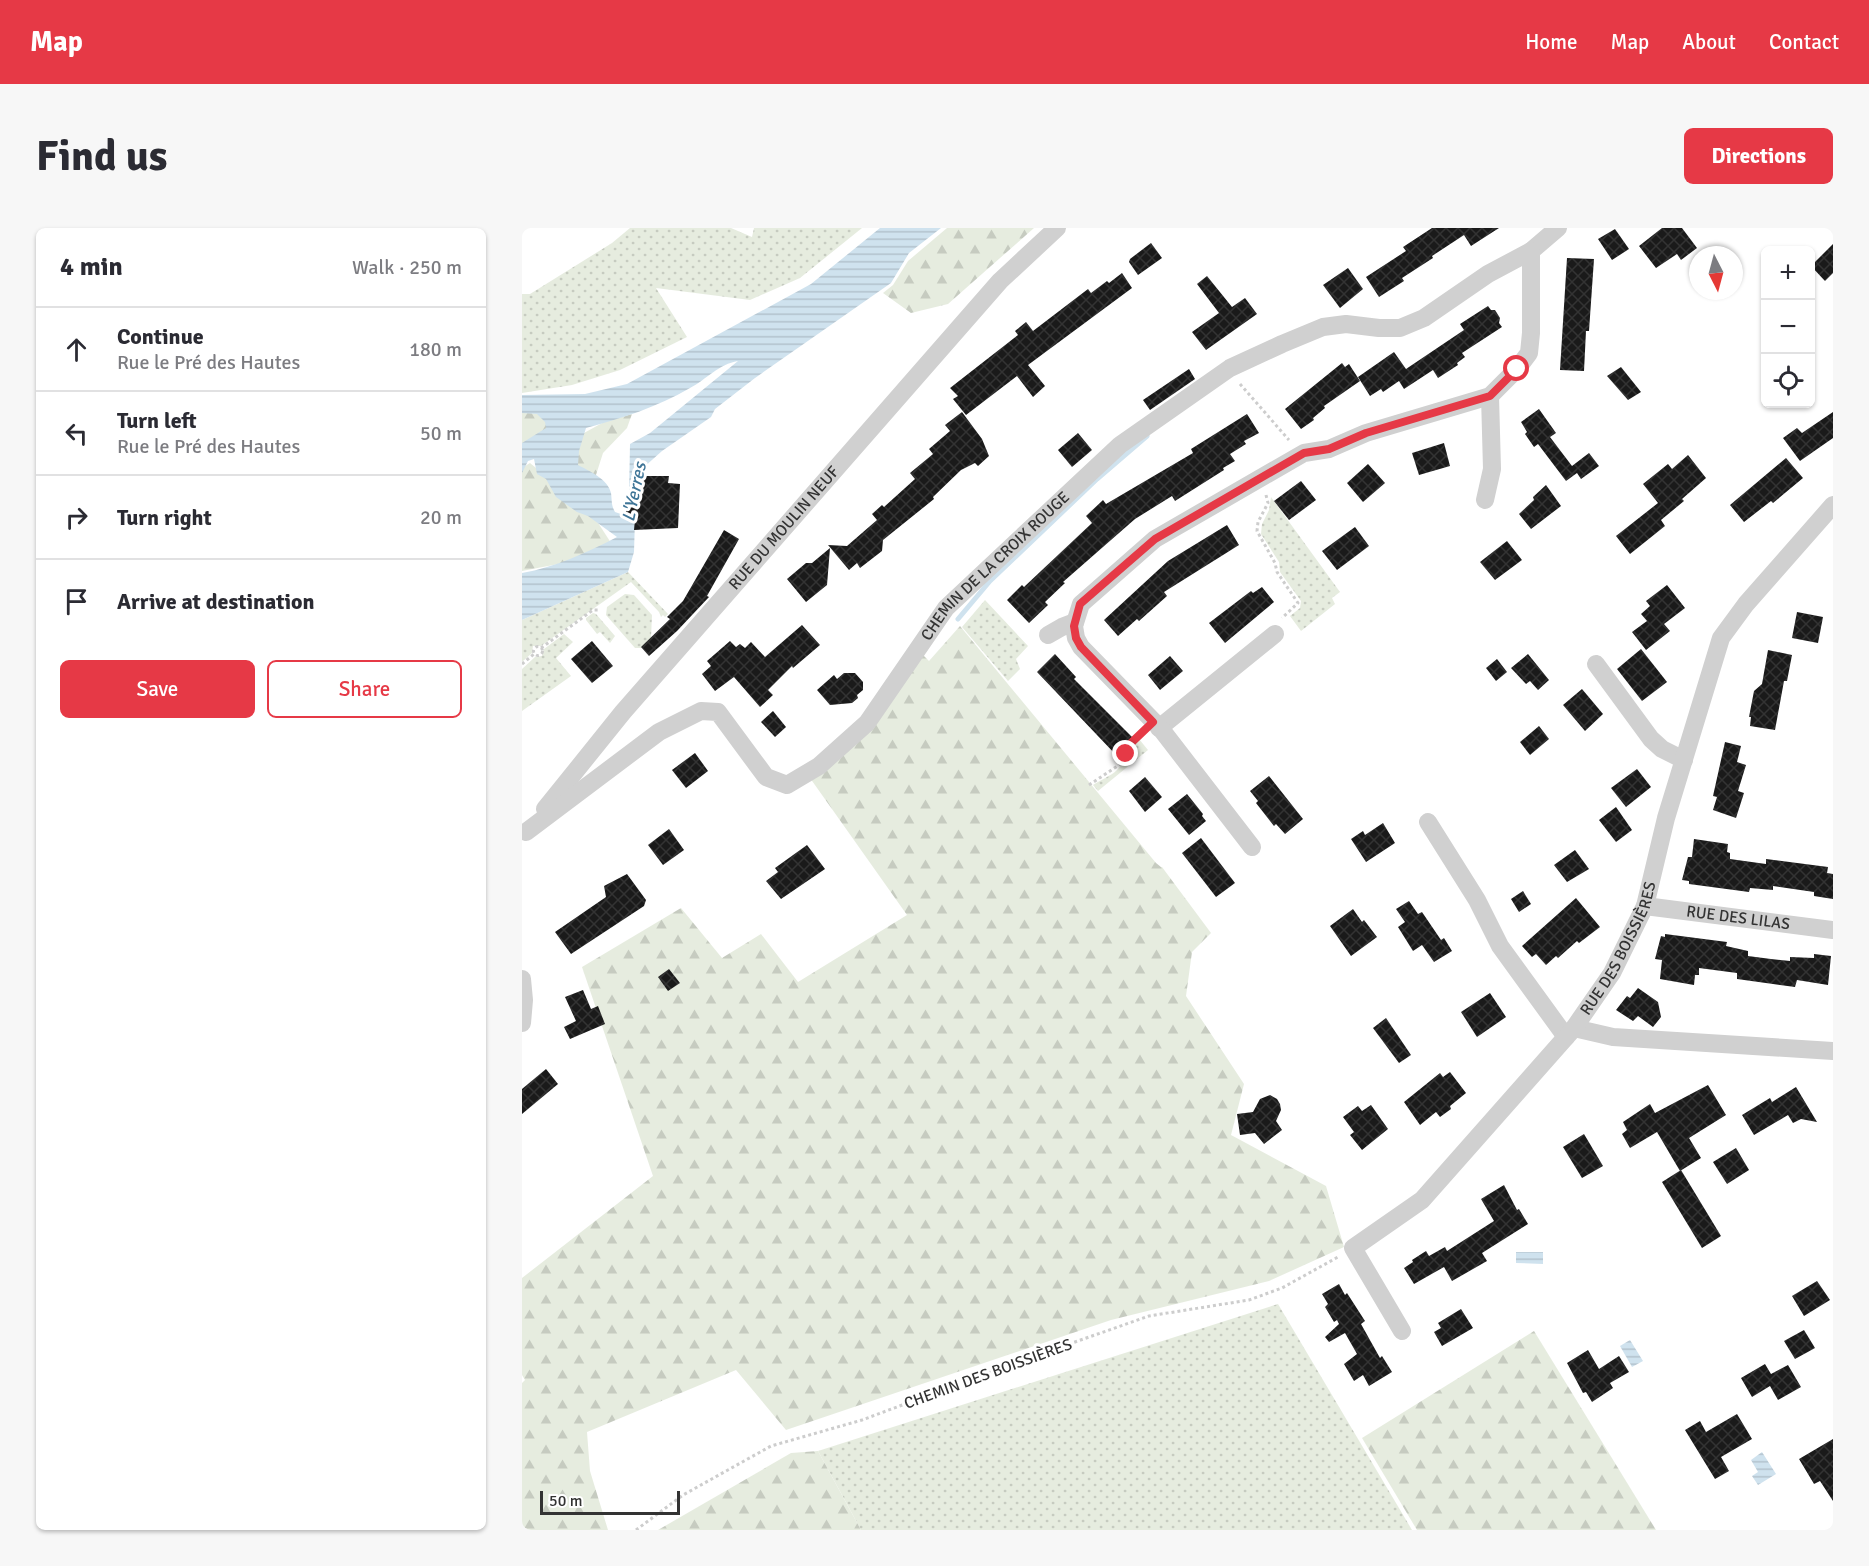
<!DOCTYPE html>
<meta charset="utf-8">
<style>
body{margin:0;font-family:Signika,sans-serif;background:#f7f7f7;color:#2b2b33}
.controls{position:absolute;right:18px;top:18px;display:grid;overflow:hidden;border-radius:9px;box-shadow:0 2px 4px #0004}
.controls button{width:54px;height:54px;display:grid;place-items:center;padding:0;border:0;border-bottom:2px solid #e1e1e2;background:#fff;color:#2b2b33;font:30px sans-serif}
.compass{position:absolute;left:1167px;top:18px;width:54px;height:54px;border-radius:50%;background:#fff;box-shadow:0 2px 4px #0004;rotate:174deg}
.scale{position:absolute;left:18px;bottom:15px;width:140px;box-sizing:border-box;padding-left:6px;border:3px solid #333;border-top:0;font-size:16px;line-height:21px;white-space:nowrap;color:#333;-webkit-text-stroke:4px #fff;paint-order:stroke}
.stop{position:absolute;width:18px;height:18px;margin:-14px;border:4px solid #e63946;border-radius:50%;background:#fff}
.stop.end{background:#e63946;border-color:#fff;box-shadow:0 2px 6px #0008}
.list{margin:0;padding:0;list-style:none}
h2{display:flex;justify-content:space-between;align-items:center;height:78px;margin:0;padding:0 24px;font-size:26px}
h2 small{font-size:20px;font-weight:400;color:#7c7c81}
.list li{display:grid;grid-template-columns:39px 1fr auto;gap:18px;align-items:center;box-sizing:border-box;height:84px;padding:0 24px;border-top:2px solid #e1e1e2}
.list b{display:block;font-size:22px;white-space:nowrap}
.list p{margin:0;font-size:20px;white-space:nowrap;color:#7c7c81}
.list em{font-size:20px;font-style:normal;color:#7c7c81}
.actions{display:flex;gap:12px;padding:18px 24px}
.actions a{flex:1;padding:14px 0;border:2px solid #e63946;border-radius:9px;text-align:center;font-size:21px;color:#e63946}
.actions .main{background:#e63946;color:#fff}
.icon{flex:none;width:33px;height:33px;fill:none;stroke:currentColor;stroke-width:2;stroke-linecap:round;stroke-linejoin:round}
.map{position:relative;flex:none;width:1311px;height:1302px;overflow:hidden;border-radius:9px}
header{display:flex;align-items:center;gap:36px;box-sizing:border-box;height:84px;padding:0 30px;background:#e63946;color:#fff}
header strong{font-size:28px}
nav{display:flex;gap:33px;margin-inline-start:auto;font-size:21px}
.intro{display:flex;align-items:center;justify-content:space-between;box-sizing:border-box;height:144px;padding:0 36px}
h1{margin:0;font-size:42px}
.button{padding:15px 27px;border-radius:9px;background:#e63946;color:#fff;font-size:21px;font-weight:700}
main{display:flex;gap:36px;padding:0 36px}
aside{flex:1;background:#fff;border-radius:9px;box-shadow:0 2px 4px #0004}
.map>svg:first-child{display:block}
.green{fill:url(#green-dots)}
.forest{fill:url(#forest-firs)}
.water{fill:url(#water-rules)}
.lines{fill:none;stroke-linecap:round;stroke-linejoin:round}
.stream{stroke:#cfe2ee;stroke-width:5}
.building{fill:url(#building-cross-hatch)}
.path{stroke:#cdcdcd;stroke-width:3;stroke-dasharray:3 3;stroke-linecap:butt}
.minor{stroke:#d0d0d0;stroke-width:18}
.route{stroke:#e63946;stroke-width:8}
.labels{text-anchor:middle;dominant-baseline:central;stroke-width:6;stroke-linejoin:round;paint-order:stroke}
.street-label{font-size:16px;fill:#333;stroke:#fff}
.water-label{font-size:18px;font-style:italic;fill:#3f7597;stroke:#fff}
</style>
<header>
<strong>Map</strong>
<nav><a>Home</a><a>Map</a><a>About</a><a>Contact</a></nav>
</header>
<div class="intro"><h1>Find us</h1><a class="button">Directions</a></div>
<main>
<aside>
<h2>4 min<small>Walk · 250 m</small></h2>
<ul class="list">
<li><svg class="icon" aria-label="ahead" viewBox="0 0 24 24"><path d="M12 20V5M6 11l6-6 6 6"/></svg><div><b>Continue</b><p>Rue le Pré des Hautes</p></div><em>180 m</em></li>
<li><svg class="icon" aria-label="left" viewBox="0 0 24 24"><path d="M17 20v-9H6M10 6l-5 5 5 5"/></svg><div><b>Turn left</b><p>Rue le Pré des Hautes</p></div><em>50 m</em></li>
<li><svg class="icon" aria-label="right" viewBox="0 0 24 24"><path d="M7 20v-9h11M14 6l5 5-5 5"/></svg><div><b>Turn right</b></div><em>20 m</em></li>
<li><svg class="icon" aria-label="arrive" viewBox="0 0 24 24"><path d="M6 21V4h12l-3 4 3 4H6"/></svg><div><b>Arrive at destination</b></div></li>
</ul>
<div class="actions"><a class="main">Save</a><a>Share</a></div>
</aside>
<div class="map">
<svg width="1311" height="1302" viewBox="0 0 1311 1302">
<defs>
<pattern id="green-dots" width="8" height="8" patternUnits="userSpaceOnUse" patternTransform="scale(1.5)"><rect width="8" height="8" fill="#e6ecdf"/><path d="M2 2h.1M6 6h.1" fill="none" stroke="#c6cbc0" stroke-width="1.8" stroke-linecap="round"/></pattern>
<pattern id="forest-firs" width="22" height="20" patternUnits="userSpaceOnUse" patternTransform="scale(1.5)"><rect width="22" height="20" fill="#e6ecdf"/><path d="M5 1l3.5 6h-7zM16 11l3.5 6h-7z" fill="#c6cbc0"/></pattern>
<pattern id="water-rules" width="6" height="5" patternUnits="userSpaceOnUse" patternTransform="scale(1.5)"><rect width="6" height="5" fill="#cfe2ee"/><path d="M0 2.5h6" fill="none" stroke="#b2c2cd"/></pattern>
<pattern id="building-cross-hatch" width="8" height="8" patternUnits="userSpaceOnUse" patternTransform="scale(1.5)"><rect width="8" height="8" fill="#1a1a1a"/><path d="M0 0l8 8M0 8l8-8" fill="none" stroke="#333"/></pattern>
</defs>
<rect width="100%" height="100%" fill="#fff"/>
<g class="green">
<path d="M108 0H209L230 9 232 0H340L278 50 228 72 134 60 165 109 98 142 50 157 0 165V66H8L90 15Z"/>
<path d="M749 269 818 364 810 370 813 376 779 403 768 388 778 380 779 373 758 344 757 334 739 306 740 296 747 282Z"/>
<path d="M106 344 146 386 143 389 141 387 139 389 137 384 109 354 19 418H11L10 425 0 434V392Z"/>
<path d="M103 366 112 367 130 387 129 410 121 420H113L84 387 85 379Z"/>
<path d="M463 372 506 418 494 431 498 441 486 453 440 399Z"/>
<path d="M71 385 74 386 93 408 88 415 78 404 75 406 64 392V390Z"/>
<path d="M42 406 51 414 34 430 49 448 0 483V441L13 429 20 428 22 421Z"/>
<path d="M617 511 626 522 576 563 571 557C578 552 589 548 595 542 605 532 607 520 617 511Z"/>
<path d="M756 1076 890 1302H339L296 1223Z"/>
</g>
<g class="forest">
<path d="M425 0H512L426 76 389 85 361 65 371 57 386 33Z"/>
<path d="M36 178 31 205 0 225V182Z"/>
<path d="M110 186 105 200 81 225 73 250 31 222 82 194Z"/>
<path d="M8 235 71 287 91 318 52 333 0 343V240Z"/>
<path d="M438 398 634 635 639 639H640L689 705 670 724 664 768 722 856 709 907 804 958 822 1019 747 1053 589 1092 264 1202 214 1142 65 1204 68 1243 86 1302H0V1155L3 1152 0 1147V1050L131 948 60 739 159 680 200 730 239 706 276 754 385 687 288 550 399 425 407 433Z"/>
<path d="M1012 1103 1134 1302H895L840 1210Z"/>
<path d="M296 1223 339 1302H136L269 1225Z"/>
</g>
<g class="water">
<path d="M358 0H419L387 25 369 55 233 150 193 181 189 189 140 223 121 240 123 243 116 269 107 267 108 216 128 205 216 133C197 136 185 151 168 160 136 179 100 190 64 200L57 223 56 237C67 243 86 251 89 265 90 272 89 277 93 284L113 291 112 324 106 344 0 392V345C34 339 64 325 95 309L66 288 55 284 34 269 24 251 15 246 12 231 6 233 0 245V215L24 200 23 194 15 186 0 185V167L63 166 105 156 289 56Z"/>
<path d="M994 1024H1021V1036L994 1035Z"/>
<path d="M1108 1112 1121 1133 1110 1139 1098 1118Z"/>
<path d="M1240 1224 1254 1246 1236 1257 1230 1248 1236 1244 1229 1232Z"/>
</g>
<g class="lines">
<path class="stream" d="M436 391 468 353 575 251 625 208"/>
</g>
<g class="building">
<path d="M910 0H977L949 18 942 7 910 28 911 30 880 50 882 53 857 69 844 49 884 23 881 19Z"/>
<path d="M1140 0H1160L1175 20 1159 32 1155 26 1134 40 1117 18Z"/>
<path d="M1093 1 1107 21 1090 32 1076 11Z"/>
<path d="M629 15 640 30 616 47 607 34 608 31Z"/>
<path d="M1311 16V45L1303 53 1289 38Z"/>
<path d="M1045 30 1072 31 1067 103H1064L1062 143 1038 142Z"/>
<path d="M826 40 841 61 818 80 801 57Z"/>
<path d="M600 45 610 60 506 137 523 158 511 169 495 148 444 187 431 171 436 168 428 160 496 107 493 103 504 94 511 103 566 61 569 65 585 53 587 55Z"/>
<path d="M685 48 710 79 723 70 735 86 684 122 670 104 697 85 675 56Z"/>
<path d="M966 78 969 82H973L978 90 977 95 980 99 940 125 943 129 935 135 936 137 916 150 911 142 882 161 877 153 861 164 859 161 848 168 836 149 872 124 884 141 942 102 938 96Z"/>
<path d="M820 135 823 139 827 136 838 153 802 178 803 180 791 190 792 192 779 201 763 181Z"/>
<path d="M1099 139 1119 164 1106 172 1085 148Z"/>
<path d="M667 141 673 151 628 182 621 172Z"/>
<path d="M1017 181 1034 205 1028 209 1050 238 1067 225 1077 238 1059 251 1055 245 1044 253 1016 216 1012 219 1003 206 1005 204 999 194Z"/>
<path d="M440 184 460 211 467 228 456 238 453 235 439 242 411 269 412 271 361 312 360 323 338 340 335 335 327 342 306 317 325 318 355 292 350 286 360 277 362 279 393 251 388 245 411 226 407 221 428 203 423 197Z"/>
<path d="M1311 184V210L1278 233 1261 210 1275 200 1280 205Z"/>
<path d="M725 186 737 205 722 213 724 216 708 226 713 233 701 240 702 242 653 273 650 268 613 291 541 354 543 355 523 374 526 377 507 395 485 372 500 357 502 359 570 295 564 288 581 272 584 276 671 225 669 221Z"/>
<path d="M556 205 570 222 550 239 536 222Z"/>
<path d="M922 215 928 238 897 247 890 225Z"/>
<path d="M1166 227 1184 250 1160 271 1162 273 1139 292 1143 298 1108 326 1094 308 1136 275 1121 256 1146 236 1150 241Z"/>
<path d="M1264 230 1281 250 1251 275 1249 273 1222 294 1208 277Z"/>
<path d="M846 236 863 255 841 274 825 255Z"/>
<path d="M122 248H147L146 255 158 256 156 300 112 302 113 291 103 288 107 267 115 272Z"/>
<path d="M779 253 794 272 767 292 752 273Z"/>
<path d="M1024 257 1039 278 1009 301 997 286 1012 272 1011 269Z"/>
<path d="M705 297 717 317 642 364 645 368 617 393 615 391 596 408 582 392 646 333Z"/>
<path d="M833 299 847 318 815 342 800 323Z"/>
<path d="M202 302 217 311 185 368 187 369 155 403 127 428 119 419 148 391 145 389 161 373Z"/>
<path d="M985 313 1000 332 973 352 958 334Z"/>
<path d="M308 320 305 357 284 374 265 351 284 335H290Z"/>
<path d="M1145 357 1163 380 1142 396 1148 403 1124 422 1110 404 1125 393 1119 386 1128 378 1124 373Z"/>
<path d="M740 359 752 374 703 415 687 395 729 363 731 365Z"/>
<path d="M1275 384 1301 389 1296 415 1270 410Z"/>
<path d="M280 397 298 417 271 440 270 438 246 462 251 467 238 479 212 449 193 463 180 446 189 438 185 433 208 413 214 419 218 416 223 420 229 414 243 429Z"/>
<path d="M70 413 91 438 70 455 49 431Z"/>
<path d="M1119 421 1145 454 1120 473 1095 441Z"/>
<path d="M1246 422 1270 427 1265 453H1262L1253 502 1228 498 1229 489H1227L1232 463 1240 456Z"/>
<path d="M533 426 554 449 552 451 612 511 595 528 515 444Z"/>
<path d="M1006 426 1027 452 1016 462 1008 453 1004 456 989 440Z"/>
<path d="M648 428 661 443 638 462 626 447Z"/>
<path d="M975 431 985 444 974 453 964 440Z"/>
<path d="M322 445H333L341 454V462L335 467 336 470 330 475 308 477 295 462 312 447 315 451Z"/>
<path d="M1060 461 1081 486 1063 503 1041 477Z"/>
<path d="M251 483 264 499 253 509 239 494Z"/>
<path d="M1017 498 1027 511 1008 527 998 514Z"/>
<path d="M1203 514 1219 518 1215 534 1224 537 1216 563 1222 565 1214 590 1191 582 1195 569 1191 568Z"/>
<path d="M173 525 186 543 164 560 150 542Z"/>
<path d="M1115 541 1129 559 1104 579 1089 560Z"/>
<path d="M747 548 781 591 763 606 754 596 752 598 734 575 736 573 728 563Z"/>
<path d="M623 549 640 569 623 584 607 563Z"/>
<path d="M665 566 681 586 680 588 684 593 667 607 646 581Z"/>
<path d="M1094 579 1110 602 1094 614 1077 592Z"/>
<path d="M861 595 873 615 844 634 829 611 841 603 843 607Z"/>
<path d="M147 601 162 622 141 637 126 617Z"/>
<path d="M679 610 713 655 694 669 660 625Z"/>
<path d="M1172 611 1206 616 1205 624 1208 625V631L1244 636V631L1306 639 1305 645 1311 646V671L1292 668V664L1251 658V662L1228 660 1227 664 1167 656V653L1160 652 1166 629H1170Z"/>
<path d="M285 617 303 641 259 671 244 653 256 644 253 640Z"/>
<path d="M1053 622 1067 641 1045 654 1032 637Z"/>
<path d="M105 646 124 672 122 678 49 726 33 704 84 669 82 658Z"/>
<path d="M1001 663 1009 676 997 684 989 671Z"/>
<path d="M1054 670 1078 699 1057 715 1055 713 1036 730 1034 728 1024 737 1014 726 1010 729 1000 718Z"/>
<path d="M887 673 896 686 900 684 919 712 922 710 930 723 912 734 900 717 891 723 876 699 883 694 874 681Z"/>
<path d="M831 681 840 694 842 692 855 709 829 728 808 698Z"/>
<path d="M1143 706 1205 714 1204 718 1226 723V728L1249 731 1268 733V729L1292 730V726L1309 728 1306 757 1275 752 1273 759 1251 756 1215 751V745L1177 740V747H1173L1172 757 1138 751 1140 732 1133 731 1139 708 1143 709Z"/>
<path d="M147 741 158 755 146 763 136 749Z"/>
<path d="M1116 760 1136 774 1139 789 1131 799 1116 788 1111 793 1094 782 1105 768 1108 770Z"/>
<path d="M61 762 69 781 76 778 83 796 48 811 42 799 54 793 43 769Z"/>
<path d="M968 765 984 789 955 809 939 784Z"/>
<path d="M864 790 889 827 877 835 851 800Z"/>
<path d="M24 841 36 856 0 886V861Z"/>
<path d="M928 844 944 865 928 878 929 881 918 889 914 884 898 897 882 874 918 845 921 849Z"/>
<path d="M1186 857 1204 887 1167 910 1179 930 1158 943 1135 904 1108 920 1100 906 1105 902 1101 894 1128 876 1133 885Z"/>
<path d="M1274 859 1295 894 1279 891 1271 895 1266 887 1232 907 1220 887 1248 870 1250 874Z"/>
<path d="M748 867 755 871 758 876 759 882 754 893 760 902 742 916 733 905 718 907 715 886 731 884 738 871Z"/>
<path d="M849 877 866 901 840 922 828 907 832 904 821 889 836 878 840 883Z"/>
<path d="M1062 906 1081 938 1060 950 1041 919Z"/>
<path d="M1214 920 1227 942 1205 956 1191 934Z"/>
<path d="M1159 942 1199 1008 1180 1020 1140 954Z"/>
<path d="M982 957 995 982 997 981 1006 996 960 1025 965 1033 930 1053 922 1039 892 1056 882 1040 891 1034 890 1032 904 1023 907 1028 923 1019 925 1023 972 993 959 971Z"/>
<path d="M1295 1053 1308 1072 1282 1088 1270 1068Z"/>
<path d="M817 1056 823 1067 825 1065 843 1093 839 1096 858 1130 860 1128 870 1144 847 1158 841 1147 832 1153 822 1136 835 1126 823 1105 807 1114 803 1109 817 1096 815 1092 812 1094 803 1079 806 1076 800 1066Z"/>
<path d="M939 1081 951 1100 920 1118 912 1104 919 1100 916 1095Z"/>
<path d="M1282 1102 1293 1120 1273 1131 1262 1113Z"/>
<path d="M1066 1122 1077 1141 1097 1128 1107 1144 1088 1155 1091 1160 1070 1174 1064 1164 1061 1165 1045 1135Z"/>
<path d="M1243 1136 1249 1146 1266 1137 1279 1159 1256 1172 1248 1158 1230 1169 1219 1150Z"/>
<path d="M1215 1186 1230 1211 1199 1229 1207 1243 1193 1251 1163 1202 1178 1193 1184 1204Z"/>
<path d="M1311 1211V1273L1298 1253 1292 1256 1277 1231Z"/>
</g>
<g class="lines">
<g class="path">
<path d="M718 156 767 212"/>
<path d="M744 267 746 275 736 294 735 303 753 335 755 344 776 375 760 390"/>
<circle cx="16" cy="423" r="4.5"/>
<path d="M19 420 71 382H76"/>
<path d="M0 436 12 426"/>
<path d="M567 557 597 537 606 519 619 505"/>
<path d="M114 1302 161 1267 249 1218 340 1192 493 1135 627 1088 727 1072 760 1060 816 1029"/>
</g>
<g class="minor">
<path d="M963 272 970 241 968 168"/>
<path d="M526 407 540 399 553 394"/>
<path d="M1074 436 1129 511 1140 521 1162 532"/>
<path d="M637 500 753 406"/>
<path id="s1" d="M23 581 101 484 478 53 535 0"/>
<path d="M906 594 955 672 978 718 1044 809"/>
<path id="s2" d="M4 604 137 504 179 483 196 484 244 549 265 557 297 538 345 495 424 380 598 217 708 140 760 116 801 99 824 96 857 100H878L902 90 966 46 1009 23 1036 0"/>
<path d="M730 619 639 501 559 419 554 410 552 398 559 376 633 311 782 225 807 221 844 205 968 168 995 141 1007 125 1009 105V23"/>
<path id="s3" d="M1123 678 1311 702"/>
<path d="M0 751 2 772 0 795"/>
<path d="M1052 800 1091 809 1311 823"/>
<path id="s4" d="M880 1103 831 1020 900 972 1052 800 1090 745 1123 678 1144 590 1199 410 1224 376 1311 277"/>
</g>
</g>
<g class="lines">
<path class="route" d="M604 526 609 515 631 494 559 419 554 410 552 398 558 376 633 311 782 225 807 221 844 205 968 168 995 141"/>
</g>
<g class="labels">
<g class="street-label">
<text stroke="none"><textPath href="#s1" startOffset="369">RUE DU MOULIN NEUF</textPath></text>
<text stroke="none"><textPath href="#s2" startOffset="639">CHEMIN DE LA CROIX ROUGE</textPath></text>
<text stroke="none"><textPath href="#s3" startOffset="94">RUE DES LILAS</textPath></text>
<text stroke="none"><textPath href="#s4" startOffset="502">RUE DES BOISSIÈRES</textPath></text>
<text transform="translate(466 1146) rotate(-20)">CHEMIN DES BOISSIÈRES</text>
</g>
<g class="water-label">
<text transform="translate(112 264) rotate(-78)">L'Yerres</text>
</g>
</g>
</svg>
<div class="controls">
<button>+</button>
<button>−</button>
<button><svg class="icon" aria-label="locate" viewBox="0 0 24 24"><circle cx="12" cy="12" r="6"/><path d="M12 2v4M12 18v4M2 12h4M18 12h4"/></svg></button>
</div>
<svg class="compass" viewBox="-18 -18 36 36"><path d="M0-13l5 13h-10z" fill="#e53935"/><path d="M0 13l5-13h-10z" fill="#7c7c81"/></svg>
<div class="scale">50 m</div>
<div class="stop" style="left:995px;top:141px"></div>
<div class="stop end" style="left:604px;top:526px"></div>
</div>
</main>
